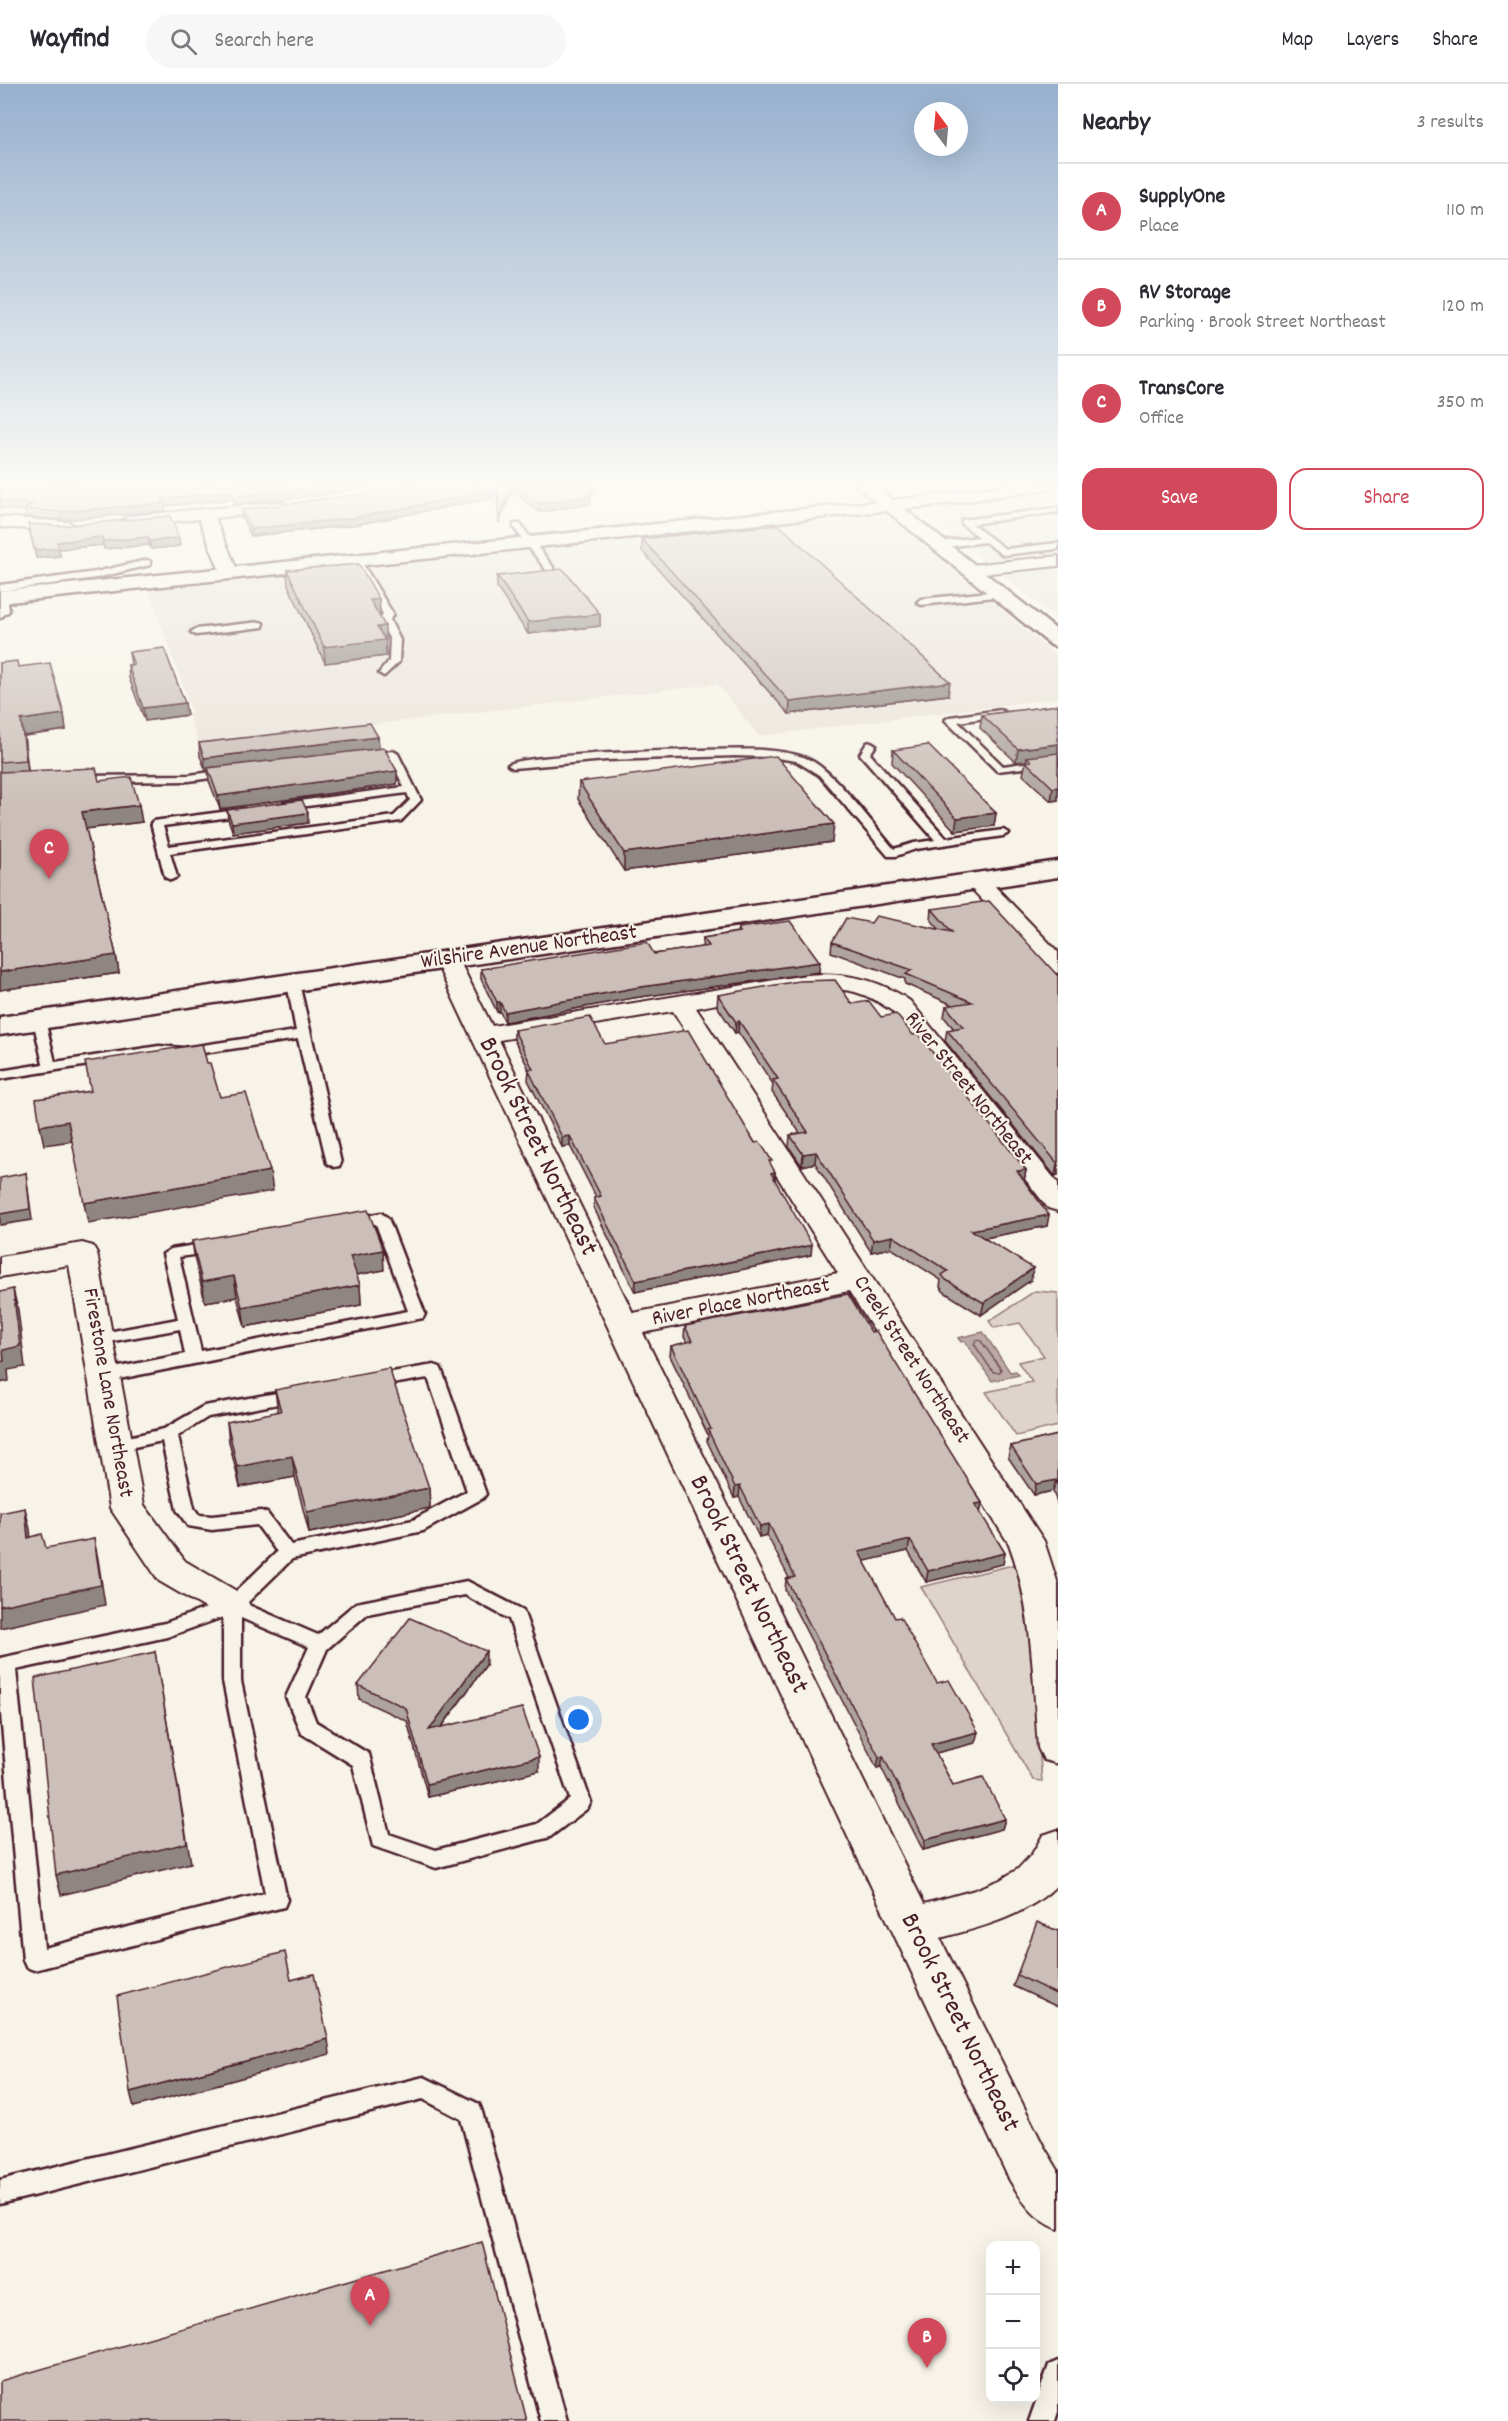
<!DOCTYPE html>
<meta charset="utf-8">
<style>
body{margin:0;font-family:Dekko,sans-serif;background:#f7f7f7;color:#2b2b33}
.controls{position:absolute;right:18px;bottom:18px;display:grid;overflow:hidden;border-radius:12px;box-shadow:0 6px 24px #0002}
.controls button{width:54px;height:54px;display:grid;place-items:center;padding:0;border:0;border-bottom:2px solid #e1e1e2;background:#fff;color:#2b2b33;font:30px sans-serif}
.compass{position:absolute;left:914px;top:18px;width:54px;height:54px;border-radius:50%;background:#fff;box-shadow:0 6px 24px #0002;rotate:344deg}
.you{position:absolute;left:579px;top:1636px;width:21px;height:21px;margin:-15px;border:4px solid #fff;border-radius:50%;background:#1a73e8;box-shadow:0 0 0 9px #1a73e833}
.badge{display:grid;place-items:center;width:39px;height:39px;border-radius:50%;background:#d1495b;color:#fff;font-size:20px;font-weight:700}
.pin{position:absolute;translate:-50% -50px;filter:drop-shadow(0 2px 3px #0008)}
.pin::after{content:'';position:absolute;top:32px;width:21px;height:18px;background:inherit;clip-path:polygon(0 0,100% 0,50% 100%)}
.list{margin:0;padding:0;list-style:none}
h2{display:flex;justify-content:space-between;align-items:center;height:78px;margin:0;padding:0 24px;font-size:26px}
h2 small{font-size:20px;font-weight:400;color:#7c7c81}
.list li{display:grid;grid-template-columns:39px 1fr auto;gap:18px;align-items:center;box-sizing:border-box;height:96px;padding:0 24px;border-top:2px solid #e1e1e2}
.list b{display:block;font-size:22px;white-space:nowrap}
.list p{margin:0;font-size:20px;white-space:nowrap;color:#7c7c81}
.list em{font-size:20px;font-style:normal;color:#7c7c81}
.actions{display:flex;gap:12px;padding:18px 24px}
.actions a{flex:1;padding:14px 0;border:2px solid #d1495b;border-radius:18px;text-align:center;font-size:21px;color:#d1495b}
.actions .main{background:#d1495b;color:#fff}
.icon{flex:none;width:33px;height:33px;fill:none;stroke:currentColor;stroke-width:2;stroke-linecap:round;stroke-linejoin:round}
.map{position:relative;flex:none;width:1058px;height:2337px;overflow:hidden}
header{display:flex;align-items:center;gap:36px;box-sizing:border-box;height:84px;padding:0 30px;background:#fff;border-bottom:2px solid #e1e1e2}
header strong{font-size:28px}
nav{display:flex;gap:33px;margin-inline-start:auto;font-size:21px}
.search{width:420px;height:54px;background:#f7f7f7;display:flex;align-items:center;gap:15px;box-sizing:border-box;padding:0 21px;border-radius:33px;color:#7c7c81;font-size:22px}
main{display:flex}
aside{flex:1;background:#fff}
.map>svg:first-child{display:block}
.built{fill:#eae3da}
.green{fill:#ded4cc;stroke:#947a7c;stroke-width:1.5}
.water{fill:#bcaaa7;stroke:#8e7275;stroke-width:1.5}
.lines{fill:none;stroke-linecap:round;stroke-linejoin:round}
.shore{stroke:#78575d;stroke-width:1.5}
.service-casing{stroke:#4a1f2b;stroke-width:5}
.minor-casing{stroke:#4a1f2b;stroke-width:4}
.tertiary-casing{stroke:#4a1f2b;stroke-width:5}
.primary-casing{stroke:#4a1f2b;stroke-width:5}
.service{fill:#f7f3e8;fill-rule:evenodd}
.minor{fill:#f7f3e8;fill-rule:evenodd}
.tertiary{fill:#f7f3e8;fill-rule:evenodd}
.primary{fill:#f7f3e8;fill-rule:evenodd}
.wall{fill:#afa49f;stroke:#4a1f2b;stroke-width:1.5}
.shaded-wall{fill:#8f8682;stroke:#4a1f2b;stroke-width:1.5}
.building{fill:#ccbfb9;stroke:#4a1f2b;stroke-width:1.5}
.labels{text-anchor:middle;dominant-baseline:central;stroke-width:4.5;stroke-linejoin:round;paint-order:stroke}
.street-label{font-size:22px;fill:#4a1f2b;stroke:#f7f3e8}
.near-street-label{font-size:27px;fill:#4a1f2b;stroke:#f7f3e8}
</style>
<header>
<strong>Wayfind</strong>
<div class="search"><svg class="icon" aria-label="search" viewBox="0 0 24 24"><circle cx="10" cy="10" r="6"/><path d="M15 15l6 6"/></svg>Search here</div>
<nav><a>Map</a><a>Layers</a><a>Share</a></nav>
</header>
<main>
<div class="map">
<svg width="1058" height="2337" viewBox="0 0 1058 2337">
<rect width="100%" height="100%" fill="#f7f3e8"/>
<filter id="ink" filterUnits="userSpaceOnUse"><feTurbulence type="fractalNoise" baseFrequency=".0167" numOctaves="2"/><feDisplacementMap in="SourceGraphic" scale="12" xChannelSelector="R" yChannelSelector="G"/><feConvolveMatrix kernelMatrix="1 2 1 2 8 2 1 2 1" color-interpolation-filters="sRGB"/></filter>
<g filter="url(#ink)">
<g class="built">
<path d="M1058 401V535L914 423 1007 410Z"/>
<path d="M861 428 876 429 889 433 1058 573V614L759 652 717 600 199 661 189 632 192 629 183 601 147 502Z"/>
</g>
<g class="green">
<path d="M1035 1207 1058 1209V1342L1016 1352 986 1308 1032 1298 1018 1278 1044 1272 1020 1239 994 1244 989 1237Z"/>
<path d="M1017 1480 1026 1515 1042 1697 1033 1696 921 1503Z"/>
</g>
<path class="water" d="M983 1248 1010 1288 1016 1287 1019 1291 992 1297 965 1257 961 1258 958 1254Z"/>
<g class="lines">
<path class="shore" d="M976 1256 981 1257 1001 1285 1000 1288H993L974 1260Z"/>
<defs>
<g id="service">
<path d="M1058 424V428L972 440 1005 465 1058 459V465L1003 471 985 458 938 464 934 461 938 458 979 453 962 440V436Z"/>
<path d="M514 440H520L553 483V487H547L514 444Z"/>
<path d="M357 474 361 477 393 530 390 536 400 556 399 578 384 592 379 589 389 577 390 556 380 536 383 530 353 477Z"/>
<path d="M147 476 150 477V481L96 494 0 507V501L96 488Z"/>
<path d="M1000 507 1003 508V512L921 521 917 518 921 515Z"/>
<path d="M11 510 18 512 8 519 9 527 0 534V517Z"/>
<path d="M260 538 263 539V543L196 551 191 548 196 545Z"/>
<path d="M1001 626 1006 629 1005 631 958 638 1003 682 1058 674V680L997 687 945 636 950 633Z"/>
<path d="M871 658 876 661 870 670 946 754 1003 746 1009 749 1003 752 916 765 896 772H888L819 691 796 677 771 673 735 672 606 676 513 684 508 681C523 669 730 664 762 666 777 667 796 669 810 676 835 688 874 742 894 765L914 759 935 756 860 670 867 659Z"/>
<path d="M393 667 398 670 421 716 401 737 170 769 177 793 171 796 165 793 151 739 153 737 245 725 250 728 245 731 163 742 169 762 394 732 410 716 407 709 284 725 279 722 284 719 404 703 390 674 368 676 363 673 368 670Z"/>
<path d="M228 686 233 689 232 691 189 697 81 698 76 695 81 692 189 691Z"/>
<path d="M293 895 299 899 341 1079 339 1082 334 1083 327 1079 298 955 183 972 159 970 0 995V987L43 980 33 936 39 932 45 936 55 978 159 962 183 964 296 947 287 899Z"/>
<path d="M381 1129 388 1134 425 1230 423 1234 104 1298 98 1296 96 1292 98 1288 104 1286 185 1270 180 1245 97 1260 91 1259 89 1255 91 1251 97 1250 178 1235 163 1170 171 1165 214 1158 221 1163 214 1168 179 1173 201 1267 408 1227 376 1140 353 1144 346 1139 348 1136Z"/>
<path d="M434 1281 440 1283 442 1287 486 1410 483 1414 423 1447 292 1475 246 1520 318 1551 356 1519 467 1497 523 1526 591 1718 588 1724 550 1753 436 1784 373 1762 353 1681 301 1649 286 1613 309 1563 241 1534V1597L287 1816 284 1823 34 1886 26 1883 23 1876 0 1619V1574L165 1539 226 1517 277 1468 257 1441 212 1446 188 1442 177 1426 162 1357 116 1367 110 1365 108 1361 110 1357 164 1345 204 1322 294 1306 300 1308 302 1312 300 1316 208 1333 178 1352 194 1424 199 1431 212 1432 261 1427 267 1429 291 1461 413 1436 467 1407 428 1294 374 1303 368 1301 366 1297 368 1293 374 1291ZM465 1511 509 1535 570 1715 537 1740 436 1766 389 1750 369 1670 316 1638 306 1613 327 1565 367 1530ZM223 1533V1597L265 1809 44 1864 16 1586 167 1553Z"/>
<path d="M424 1993 479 2020 482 2028 567 2337H541L461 2035 423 2015 0 2120V2096Z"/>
<path d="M1058 2277V2328L1055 2337H1029L1049 2281Z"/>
</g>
<g id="minor">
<path d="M281 418 287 420 289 423 287 426 215 434 239 490 236 494H224L221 490 199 435 129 442 121 437 129 432Z"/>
<path d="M0 433 69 438 77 443 69 448 0 443Z"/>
<path d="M1058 472V482L970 491 964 490 961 486 964 482 970 481Z"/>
<path d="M977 790 985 792 1058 868V889L1049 887 969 802 965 797 969 792Z"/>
<path d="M447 869 456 871 459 876 492 942 806 891C844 888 879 895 910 917L1058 1099V1127L1048 1124 892 927C881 919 869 912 855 908 811 897 742 916 696 924L1044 1457 1058 1500V1680L1044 1676 1038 1664C1033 1595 1033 1525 1009 1460L849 1207 643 1249 924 1820 975 1806 1000 1796 1018 1785 1032 1770 1043 1751 1058 1746V1800C1027 1832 982 1843 940 1854L1043 2061 1058 2086V2145C1032 2134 1023 2118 1009 2095L435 876 438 871ZM673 927 838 1189 633 1229 499 956Z"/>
<path d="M82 1159 93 1162 97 1169 144 1421 185 1477 245 1512 250 1522 245 1532 232 1536 219 1532 159 1497 110 1424 69 1181 0 1193V1173Z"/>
</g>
<g id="tertiary">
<path d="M854 400H873L1058 547V563L1051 561Z"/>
<path d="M1058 777V793L0 951V933Z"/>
</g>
<path id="primary" d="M1016 400 1058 401 1050 405 931 422 0 519V507L931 412Z"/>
</defs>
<use href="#service" class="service-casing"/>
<use href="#minor" class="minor-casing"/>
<use href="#tertiary" class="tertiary-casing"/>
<use href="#primary" class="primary-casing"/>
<use href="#service" class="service"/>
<use href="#minor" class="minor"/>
<use href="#tertiary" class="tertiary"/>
<use href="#primary" class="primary"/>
</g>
<g class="wall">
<path d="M0 400H381L322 411 235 420 233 415 165 422V427L61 436 26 433 25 427 0 424Z"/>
<path d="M496 400H595L589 420 539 428 512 407 499 439Z"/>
<path d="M493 407V414L354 441 251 452 242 434 241 426 364 410Z"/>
<path d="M170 432 180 462 151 465 149 461 104 465 103 461 59 465 60 472 36 474 28 440 60 442Z"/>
<path d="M642 455 948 611 789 630 642 467Z"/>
<path d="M287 486 379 515 380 531H379L386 557 385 558 386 572 325 579 288 501Z"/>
<path d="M497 492 600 530V542L528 550 497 504Z"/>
<path d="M129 568 187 631 145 637 129 594 128 581H131Z"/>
<path d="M0 579 18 583 64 630 66 646 24 652 28 687 99 697 142 738 86 745 116 871 119 889 0 906Z"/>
<path d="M1058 621V716L1051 717 1023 691 1026 677 1016 678 980 644 982 631Z"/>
<path d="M378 653 379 664 397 687V700L220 725 209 697 208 686 206 687 200 672 199 659Z"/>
<path d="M893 666 996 729 994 742 955 747 892 679Z"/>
<path d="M579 698 832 758 624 787 578 715Z"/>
<path d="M227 726 308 739 233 749 228 735Z"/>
<path d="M932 825 1058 892V1091L1055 1092 945 957 947 946 954 945 944 933 946 922 953 921 905 900V895L831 868 832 858 871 839 939 845 931 836Z"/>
<path d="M738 844 819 888 633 914 505 938 500 928H497L481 895V885L654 870 702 863 703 854 737 848Z"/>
<path d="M718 911 852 920 881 933 913 951 1026 1086 1024 1097 1047 1142 985 1154 1031 1196 981 1231 944 1208 940 1203 941 1196 891 1164 871 1168 815 1079 802 1082 789 1063 790 1051 800 1049 772 1008 773 1000 738 948 735 949 717 922Z"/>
<path d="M514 946 605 960 755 1059 775 1088V1096L811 1171 635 1208 594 1124V1114L596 1113 570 1062 562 1063 528 996 529 985 514 956Z"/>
<path d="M192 1157 384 1186 356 1191 360 1201 361 1221 245 1243 237 1213 205 1218 195 1177Z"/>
<path d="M685 1242 871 1248 982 1419 980 1429 1005 1469 1003 1480 926 1498 908 1467 864 1477 895 1534 975 1659 936 1669 953 1701 1005 1735 1002 1745 923 1766 881 1683 877 1684 785 1506 786 1495 789 1494 767 1451 759 1453 739 1413 734 1414 707 1357 708 1351 670 1272 671 1262 687 1258 684 1253Z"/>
<path d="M275 1306 429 1404 430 1424 309 1449 295 1393 240 1403 229 1358 227 1338 278 1328Z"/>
<path d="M1058 1351V1422L1053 1407 1034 1411 1008 1373 1011 1362Z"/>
<path d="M486 1581 442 1643 539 1687 428 1713 407 1637 359 1615 358 1601Z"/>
<path d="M1058 1847V1923L1013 1902 1017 1891Z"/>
</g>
<g class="shaded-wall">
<path d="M341 400H381L322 411 235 420 234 412Z"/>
<path d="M512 400V407L499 439V432Z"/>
<path d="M593 400H595L589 420 539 428V420Z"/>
<path d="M232 407 233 415 165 422V427L61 436 60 428 162 415Z"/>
<path d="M493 407V414L354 441 251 452V445Z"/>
<path d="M102 453 103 461 59 465 60 472 36 474 35 466 57 458Z"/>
<path d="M148 453 149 461 104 465 103 457Z"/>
<path d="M179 454 180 462 151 465 150 457Z"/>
<path d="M379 515 380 531 371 532 370 516Z"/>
<path d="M600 530V542L528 550V538Z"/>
<path d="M385 542 386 572 325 579 324 563 377 543Z"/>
<path d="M950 598 948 611 789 630 790 618Z"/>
<path d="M185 619 187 631 145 637 143 624Z"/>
<path d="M64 630 66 646 24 652 29 693 21 636Z"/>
<path d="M378 653 379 666 208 684V686L206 687 204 674Z"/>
<path d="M1058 660V672L1027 673 1026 677 1016 678 1018 665Z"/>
<path d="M397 687V700L220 725 218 712Z"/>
<path d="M1058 703V716L1051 717 1053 704Z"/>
<path d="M139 721 142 738 85 745 82 728Z"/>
<path d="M308 729V739L233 749 232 739Z"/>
<path d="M996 729 994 742 955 747 957 734Z"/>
<path d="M834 740 832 758 624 787V769Z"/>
<path d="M116 871 119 889 0 906V888Z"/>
<path d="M820 878 819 888 633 914 505 938V928L634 904Z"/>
<rect x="497" y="918" width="3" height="10"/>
<path d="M739 937 738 948 735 949 736 938Z"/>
<path d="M68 1037 72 1057 44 1061 40 1042Z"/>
<path d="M570 1052V1062L562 1063V1053Z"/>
<path d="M816 1068 815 1079 802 1082 803 1070Z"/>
<path d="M1057 1080 1058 1091 1055 1092Z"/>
<path d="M1026 1086 1024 1097 1017 1087Z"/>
<path d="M270 1087 273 1107 88 1139 84 1119Z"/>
<path d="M775 1088 774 1098 771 1089Z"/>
<path d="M26 1089 32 1136 0 1141V1130Z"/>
<path d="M1049 1131 1047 1142 968 1157 971 1146Z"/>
<path d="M893 1152 891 1164 871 1168 873 1156Z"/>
<path d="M812 1161 811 1171 635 1208 636 1197Z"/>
<path d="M383 1166 384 1186 351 1192 350 1172Z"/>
<path d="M1033 1184 1031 1196 981 1231 984 1219Z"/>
<path d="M234 1192 237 1213 205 1218 202 1198Z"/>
<path d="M360 1201 361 1221 245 1243 242 1223Z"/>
<path d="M13 1205 18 1226 25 1283 8 1286 9 1297 0 1299V1278Z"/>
<path d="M292 1372 295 1393 240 1403 237 1383Z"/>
<path d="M1056 1396 1053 1407 1034 1411 1036 1400Z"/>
<path d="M740 1402 739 1413 734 1414 735 1403Z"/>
<path d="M429 1404 430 1424 309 1449 307 1428Z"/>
<path d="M982 1419 980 1430 975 1420Z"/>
<path d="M25 1424 30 1445 33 1475 28 1454Z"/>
<path d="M769 1440 767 1451 759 1453 760 1442Z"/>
<path d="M94 1455 98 1475 105 1521 0 1544V1522Z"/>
<path d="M910 1456 908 1467 857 1479 859 1468Z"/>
<path d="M1005 1469 1003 1480 926 1498 928 1487Z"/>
<path d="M486 1567V1581L430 1659 429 1646Z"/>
<path d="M155 1568 191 1779 61 1811 56 1791Z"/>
<path d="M978 1648 975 1659 928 1671 931 1660Z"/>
<path d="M883 1672 881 1683 877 1684 879 1673Z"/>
<path d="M539 1673V1687L428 1713 427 1700Z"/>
<path d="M1005 1735 1002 1745 923 1766 925 1756Z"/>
<path d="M328 1955 330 1970 134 2023 130 2008Z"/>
</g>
<g class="building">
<path d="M0 400H341L321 403 234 412 232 407 162 415 164 419 60 428 25 425 32 420 0 417Z"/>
<path d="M406 400H475L493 407 353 434 251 445 241 426 364 410Z"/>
<path d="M497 400H593L589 412 539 420 512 400 499 432Z"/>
<path d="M170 432 179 454 150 457 148 453 103 457 102 453 57 458 59 464 35 466 28 440 60 442Z"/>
<path d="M779 441 950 598 790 618 642 455Z"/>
<path d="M359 480 379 515 370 516 385 542 377 543 385 556 324 563 287 486Z"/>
<path d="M563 485 600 530 528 538 497 492Z"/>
<path d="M164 564 185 619 143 624 128 581H134L129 568Z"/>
<path d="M17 577 18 583 50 579 64 630 21 636 26 676 0 678V579Z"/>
<path d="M1058 621V660L1018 665 982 631Z"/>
<path d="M370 639 378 653 204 674 199 659Z"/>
<path d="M928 661 996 729 957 734 893 666Z"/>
<path d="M384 664 397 687 218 712 208 684Z"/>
<path d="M1058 669V703L1053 704 1026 678 1031 677 1027 673Z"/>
<path d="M776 672 834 740 624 769 579 698Z"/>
<path d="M96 684 99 697 131 693 139 721 82 728 116 871 0 888V688Z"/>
<path d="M302 716 308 729 232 739 227 726Z"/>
<path d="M989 817 1058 892V1080L947 946 963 943 946 922 972 918 906 890 912 886 832 858 846 834 871 839 876 832 952 848 932 825Z"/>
<path d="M790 837 820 878 634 904 505 928 500 918H497L481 885 647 858 654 870 709 862 703 854 740 848 738 844Z"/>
<path d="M835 896 852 920 869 917 881 933 896 930 913 951 918 950 1026 1086 1017 1087 1049 1131 971 1146 1033 1184 984 1219 946 1196 942 1191 948 1187 893 1152 873 1156 816 1068 803 1070 790 1051 808 1048 773 996 778 995 739 937 736 938 718 911 799 897Z"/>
<path d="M590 933 605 960 688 946 755 1059 760 1058 772 1077H769L775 1088 771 1089 812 1161 636 1197 594 1114 601 1112 570 1052 562 1053 528 985H533L514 946Z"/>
<path d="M202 960 207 979H210L220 1013 246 1009 270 1087 84 1119 68 1037 40 1042 36 1015 91 1007 85 978Z"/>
<path d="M26 1089 30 1125 0 1130V1094Z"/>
<path d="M368 1126 383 1166 350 1172 360 1201 242 1223 234 1192 202 1198 192 1157Z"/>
<path d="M13 1205 20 1262 3 1266 4 1277 0 1278V1208Z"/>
<path d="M848 1210 871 1248 876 1247 982 1419 975 1420 1005 1469 928 1487 910 1456 859 1468 895 1534 900 1533 937 1599 949 1596 978 1648 931 1660 953 1701 983 1693 1005 1735 925 1756 883 1672 879 1673 786 1495 795 1493 769 1440 760 1442 740 1402 735 1403 708 1346 711 1345 671 1262 692 1257 685 1242Z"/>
<path d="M389 1284 429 1404 307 1428 292 1372 237 1383 227 1338 281 1327 275 1306Z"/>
<path d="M1058 1351V1403L1056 1396 1036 1400 1011 1362Z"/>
<path d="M25 1424 28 1454 42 1450 46 1464 94 1455 101 1501 0 1522V1429Z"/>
<path d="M410 1534 486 1567 429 1646 522 1624 539 1673 427 1700 406 1624 358 1601Z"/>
<path d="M155 1568 187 1759 56 1791 35 1594Z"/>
<path d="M1037 1838 1058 1847V1911L1017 1891Z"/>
<path d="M285 1868 291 1896 314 1890 328 1955 130 2008 117 1912Z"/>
<path d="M482 2158 527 2337H0V2297Z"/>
</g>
</g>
<linearGradient id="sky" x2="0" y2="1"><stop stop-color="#96b0ce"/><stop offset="0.55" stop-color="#fbfaf5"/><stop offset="1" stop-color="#fbfaf5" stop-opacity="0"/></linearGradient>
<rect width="1058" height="727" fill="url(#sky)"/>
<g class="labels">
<g class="street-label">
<text transform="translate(529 864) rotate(-8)">Wilshire Avenue Northeast</text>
<text transform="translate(968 1005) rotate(51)">River Street Northeast</text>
<text transform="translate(741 1219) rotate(-11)">River Place Northeast</text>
<text transform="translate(911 1276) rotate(57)">Creek Street Northeast</text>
<text transform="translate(107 1309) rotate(80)">Firestone Lane Northeast</text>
</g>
<g class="near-street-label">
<text transform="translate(537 1063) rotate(64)">Brook Street Northeast</text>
<text transform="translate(748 1501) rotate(64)">Brook Street Northeast</text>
<text transform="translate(959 1939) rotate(64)">Brook Street Northeast</text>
</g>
</g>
</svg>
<div class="controls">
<button>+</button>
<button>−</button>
<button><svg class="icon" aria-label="locate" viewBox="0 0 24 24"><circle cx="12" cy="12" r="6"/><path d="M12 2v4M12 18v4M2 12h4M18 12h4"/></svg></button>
</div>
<svg class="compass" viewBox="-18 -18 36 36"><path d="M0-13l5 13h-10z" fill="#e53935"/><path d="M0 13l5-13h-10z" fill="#7c7c81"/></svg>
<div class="you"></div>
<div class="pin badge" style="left:370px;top:2242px">A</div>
<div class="pin badge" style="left:927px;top:2284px">B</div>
<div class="pin badge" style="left:49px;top:795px">C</div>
</div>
<aside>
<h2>Nearby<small>3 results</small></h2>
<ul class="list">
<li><span class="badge">A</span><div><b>SupplyOne</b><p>Place</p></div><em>110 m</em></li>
<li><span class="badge">B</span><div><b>RV Storage</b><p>Parking · Brook Street Northeast</p></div><em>120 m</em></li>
<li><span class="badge">C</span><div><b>TransCore</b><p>Office</p></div><em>350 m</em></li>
</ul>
<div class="actions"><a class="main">Save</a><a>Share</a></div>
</aside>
</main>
